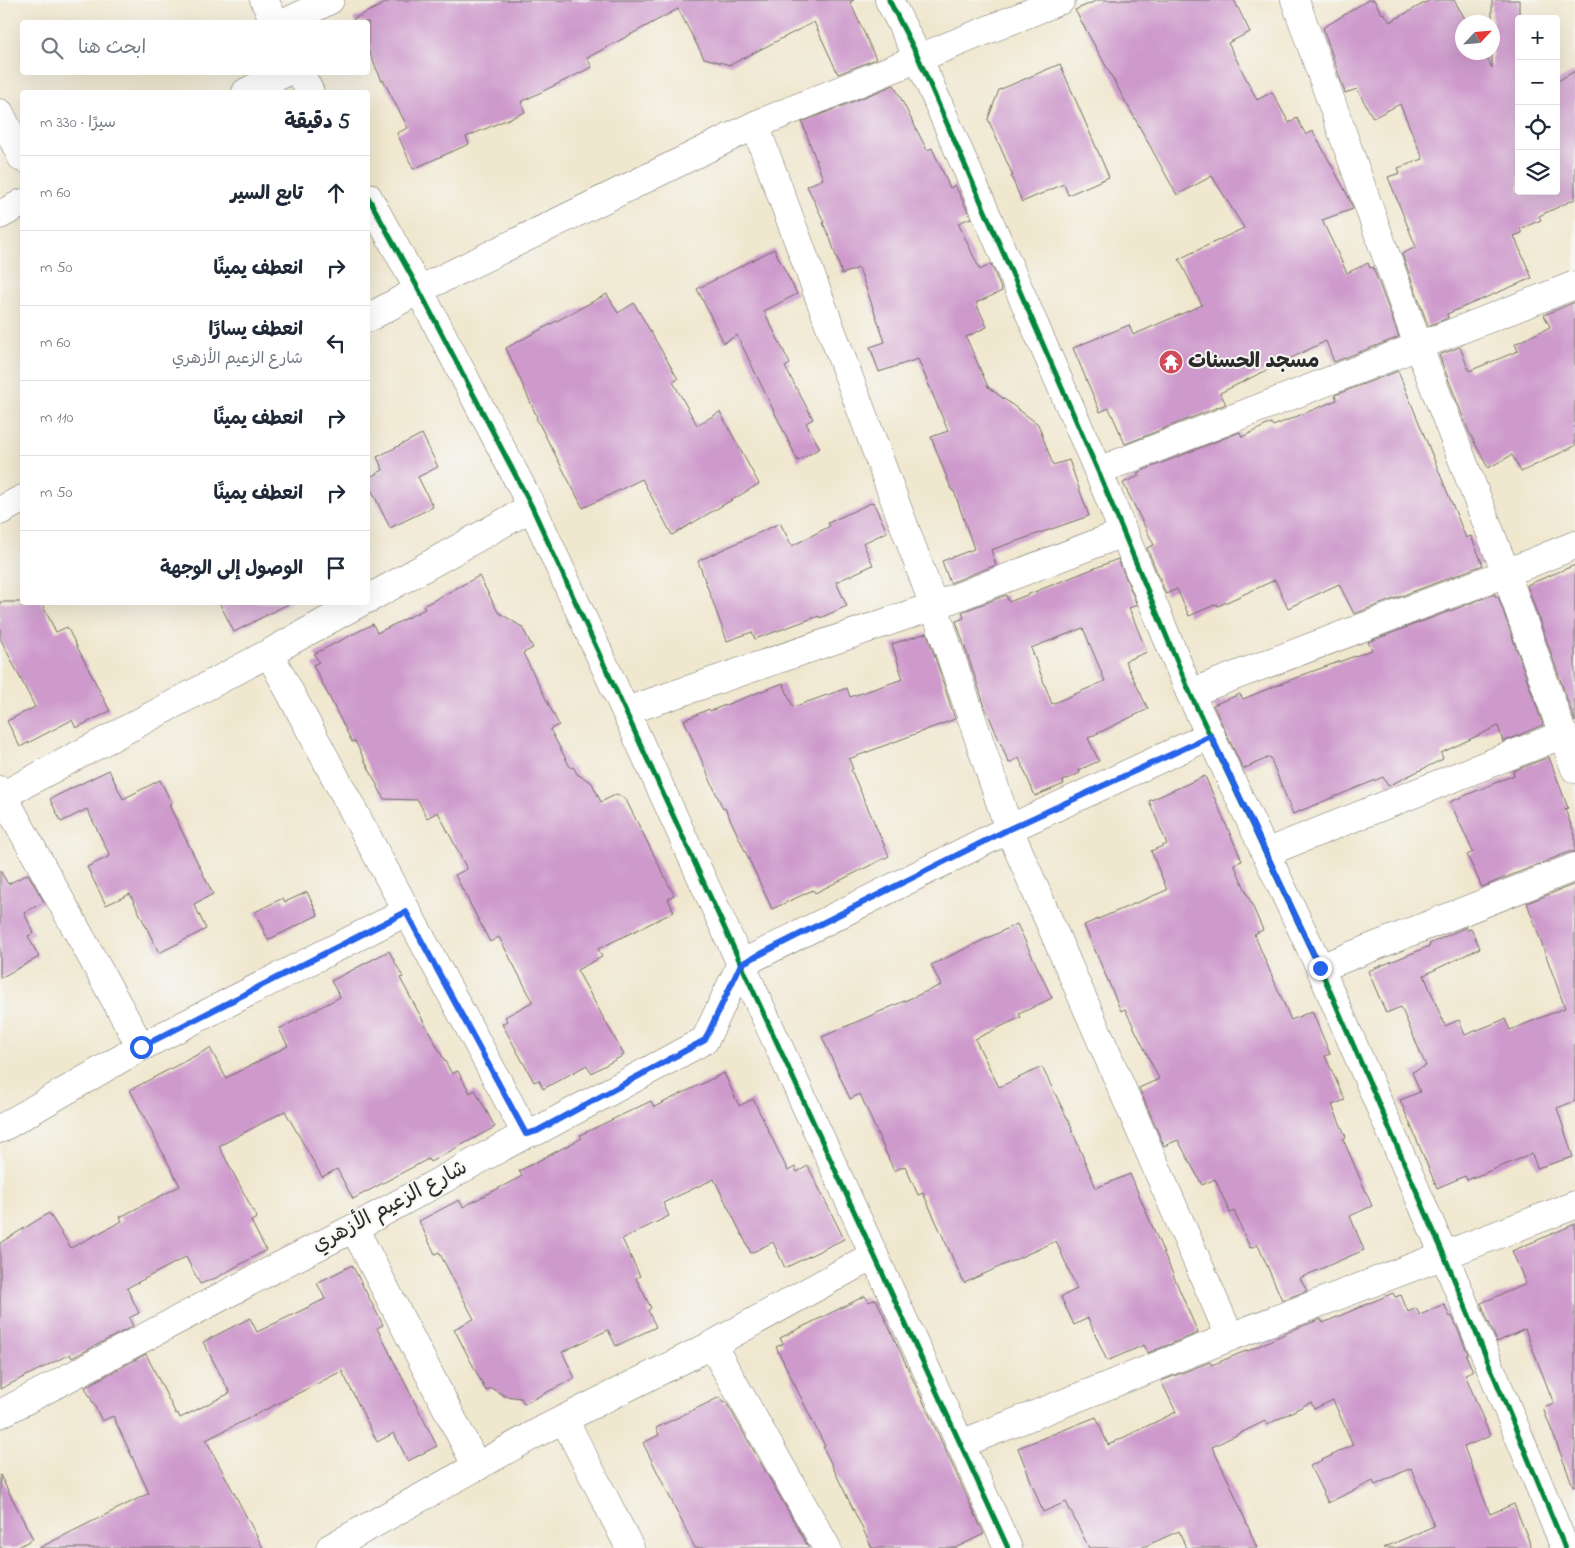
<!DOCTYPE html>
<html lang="ar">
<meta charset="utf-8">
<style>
body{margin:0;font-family:"Indie Flower","Playpen Sans Arabic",sans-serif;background:#f2f2f3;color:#1f2937;direction:rtl}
.controls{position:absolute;right:15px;top:15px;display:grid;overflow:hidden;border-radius:5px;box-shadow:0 5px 20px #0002}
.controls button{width:45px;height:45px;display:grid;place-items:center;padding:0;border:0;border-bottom:1px solid #e0e1e3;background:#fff;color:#1f2937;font:25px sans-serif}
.compass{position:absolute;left:1455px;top:15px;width:45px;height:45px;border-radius:50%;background:#fff;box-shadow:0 5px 20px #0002;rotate:64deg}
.stop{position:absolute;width:15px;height:15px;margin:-11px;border:4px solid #2563eb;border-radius:50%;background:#fff}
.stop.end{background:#2563eb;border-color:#fff;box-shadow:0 1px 5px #0008}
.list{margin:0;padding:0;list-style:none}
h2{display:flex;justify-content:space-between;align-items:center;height:65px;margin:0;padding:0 20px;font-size:21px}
h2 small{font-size:16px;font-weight:400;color:#747a83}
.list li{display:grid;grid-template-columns:32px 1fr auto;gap:15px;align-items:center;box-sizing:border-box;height:75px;padding:0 20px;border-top:1px solid #e0e1e3}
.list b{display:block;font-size:19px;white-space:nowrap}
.list p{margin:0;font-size:16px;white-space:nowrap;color:#747a83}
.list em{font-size:16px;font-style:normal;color:#747a83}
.icon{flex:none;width:28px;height:28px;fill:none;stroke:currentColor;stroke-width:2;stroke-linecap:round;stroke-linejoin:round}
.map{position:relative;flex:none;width:1575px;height:1548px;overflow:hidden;direction:ltr}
.search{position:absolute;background:#fff;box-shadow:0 5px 20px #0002;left:20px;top:20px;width:350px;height:55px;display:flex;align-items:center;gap:12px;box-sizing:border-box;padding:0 18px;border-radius:5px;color:#747a83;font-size:19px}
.panel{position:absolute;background:#fff;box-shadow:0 5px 20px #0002;left:20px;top:90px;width:350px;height:515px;border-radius:5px;direction:rtl}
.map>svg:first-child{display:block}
.building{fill:#ce9acc;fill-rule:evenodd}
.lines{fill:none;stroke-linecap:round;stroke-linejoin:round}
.minor-casing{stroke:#706d64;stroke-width:29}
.minor{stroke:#fff;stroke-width:28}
.cycleway-casing{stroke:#f6f6f2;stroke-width:8}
.cycleway{stroke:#00873e;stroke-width:5}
.route{stroke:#2563eb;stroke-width:6}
.labels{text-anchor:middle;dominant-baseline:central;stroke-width:4;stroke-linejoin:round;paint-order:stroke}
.poi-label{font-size:21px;font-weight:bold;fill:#2b2b2b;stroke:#f6f6f2;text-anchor:start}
.street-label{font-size:21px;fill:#2b2b2b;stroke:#f6f6f2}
</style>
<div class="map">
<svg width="1575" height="1548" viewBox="0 0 1575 1548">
<rect width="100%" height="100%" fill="#f6f6f2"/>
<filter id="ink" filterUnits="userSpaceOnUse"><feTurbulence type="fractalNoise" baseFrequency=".02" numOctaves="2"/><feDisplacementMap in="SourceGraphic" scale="10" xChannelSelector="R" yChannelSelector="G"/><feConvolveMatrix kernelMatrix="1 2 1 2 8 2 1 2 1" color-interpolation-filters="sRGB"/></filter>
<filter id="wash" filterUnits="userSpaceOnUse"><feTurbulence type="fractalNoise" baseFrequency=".0096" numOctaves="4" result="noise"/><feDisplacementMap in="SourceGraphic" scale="20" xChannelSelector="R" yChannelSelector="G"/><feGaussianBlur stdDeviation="1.12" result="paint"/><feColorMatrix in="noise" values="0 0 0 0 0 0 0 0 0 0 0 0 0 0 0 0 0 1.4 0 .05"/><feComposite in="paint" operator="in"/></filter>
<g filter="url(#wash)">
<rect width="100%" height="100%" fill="#f0e7cf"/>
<g id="blocks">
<g class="building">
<path d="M392 0H854L850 2 876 59 838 74 814 22 730 65 704 58 678 9 587 58 592 67 521 102 525 112 466 137 469 144 413 169 397 133 408 128 383 80 382 81 368 50V22H355L353 19Z"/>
<path d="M1098 0H1234L1250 32 1228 43 1257 100 1272 92 1289 123 1297 118 1306 135 1313 131 1348 196 1353 209 1322 220 1347 273 1368 263 1370 268 1373 267 1399 337 1334 362 1326 341 1220 393 1226 404 1125 444 1109 408 1100 412 1073 348 1129 325 1133 335 1202 305 1179 259 1244 228 1212 176 1177 195 1075 10Z"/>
<path d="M1368 0H1374L1382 14 1384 13 1390 22 1430 0H1454L1467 22H1462V52H1484L1492 68V0H1519V191H1556V82L1575 71V199L1539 216 1541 220 1520 229 1522 233 1514 236 1532 278 1447 314 1448 318 1428 326 1402 254 1416 247 1388 177 1400 173 1398 168 1423 159 1400 104 1373 118 1357 89 1345 93 1323 28Z"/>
<path d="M1060 64 1109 177 1068 195 1064 184 1022 202 1011 176H1013L988 119 999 90Z"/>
<path d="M894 85 927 150 932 148 950 188 955 185 968 212 971 218 958 223 980 270 991 264 1002 291 976 303 987 327 966 337 988 387 1038 424 1053 465 1069 460 1089 516 991 550 996 565 950 583 942 561 974 549 954 491H952L931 437 948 431 918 359 879 372 870 347 885 342 859 268 842 274 830 238 823 223 824 222 807 186 823 179 802 122Z"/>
<path d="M774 249 797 294 764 311 790 364 785 367 813 419 806 423 820 448 798 461 737 335 724 343 697 289Z"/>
<path d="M607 294 618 313 634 303 678 379 673 382 697 425 720 412 759 484 672 535 642 479 583 508 536 418 537 417 506 348Z"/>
<path d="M1575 302V446L1521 472 1512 455 1488 468 1468 430 1439 355 1460 347 1469 371 1518 351 1515 344 1550 327 1544 315Z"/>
<path d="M1398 371 1466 538 1471 536 1483 565 1354 614 1339 584 1288 608 1275 580 1218 606 1217 604 1189 616 1177 589 1166 594 1147 548 1154 545 1123 483 1139 476 1137 473 1240 432 1242 437 1271 423 1273 426 1337 400 1335 395Z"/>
<path d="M422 434 438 467 418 477 433 507 390 528 368 483V478L383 470 377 457Z"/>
<path d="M873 502 887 532 863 543 873 565 836 582 847 606 820 618 819 616 755 639 752 632 727 641 698 561 780 523 792 546 830 526 828 523Z"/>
<path d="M1118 559 1137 605 1129 608 1147 652 1125 661 1148 709 1088 738 1099 761 1079 770 1080 773 1063 781 1064 784 1035 796 1019 758 1009 763 985 707 956 621 964 618 962 612 1006 595 1009 602ZM1083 628 1105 681 1052 704 1031 648Z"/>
<path d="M1575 565V722L1527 585Z"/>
<path d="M479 576 498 612 522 627 533 648 523 653 559 725 550 729 570 767 574 768 577 774 592 783 601 802 617 794 626 800 674 895 668 899 674 912 598 949 602 957 577 970 624 1055 591 1073 587 1065 543 1089 539 1080 534 1082 502 1024 507 1021 505 1017 532 1002 531 998 499 937 490 942 455 875 467 869 438 812 427 818 418 800 384 799 355 741 352 742 313 665 319 662 314 654 373 624 377 633 425 609 423 606Z"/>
<path d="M1495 594 1496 597 1498 596 1543 725 1503 742 1498 726 1441 753 1443 759 1388 786 1383 777 1293 814 1270 757 1243 769 1213 705 1240 694 1243 699 1305 674 1372 650 1368 642Z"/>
<path d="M0 602H41L56 632 67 627 110 711 76 728 72 720 20 747 7 721 35 707 0 638Z"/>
<path d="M219 602H292L234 632Z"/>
<path d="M927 633 955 719 849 759 853 769 851 770 889 856 815 893 813 890 772 909 725 808 723 809 684 720 709 709 710 711 783 683 793 707 847 688 850 697 903 679 892 644Z"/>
<path d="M1549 757 1568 808 1565 809 1575 835V852H1569L1482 887 1467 855 1473 852 1450 802 1514 775 1513 771Z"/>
<path d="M109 770 123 799 160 780 172 804 169 805 213 894 194 904 206 929 159 953 130 894 106 905 87 867 110 856 87 809 61 822 50 799Z"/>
<path d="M1205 776 1242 861 1234 864 1263 930 1254 934 1291 1020 1312 1011 1330 1054 1325 1056 1345 1100 1332 1105 1346 1137 1343 1139 1372 1206 1350 1216 1364 1250 1300 1278 1307 1291 1282 1300 1258 1245 1250 1248 1234 1211 1230 1213 1215 1179 1202 1185 1178 1140 1164 1146 1139 1088 1159 1079 1125 1009 1121 1011 1084 925 1167 890 1151 851 1167 844 1149 801Z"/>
<path d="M0 870 8 884 28 874 44 902 24 913 34 933 28 936 39 957 0 978Z"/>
<path d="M1575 884V1101L1557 1108 1573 1157 1537 1168 1532 1154 1467 1180 1465 1176 1437 1188 1400 1100 1420 1092 1412 1072 1426 1066 1401 1007 1386 1013 1368 971 1430 946 1429 944 1466 927 1467 930 1471 929 1480 948 1424 975 1445 1026 1459 1020 1465 1035 1505 1019 1510 1030 1565 1008 1527 903Z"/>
<path d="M307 892 318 915 268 940 255 912 283 898 285 902Z"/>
<path d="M1017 924 1052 998 1019 1014 1021 1017 975 1039 999 1087 1042 1067 1072 1128H1071L1096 1188 1130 1174 1198 1333 1148 1353 1144 1345 1107 1361 1088 1318 1074 1325 1061 1297 1077 1289 1056 1241 964 1283 923 1193 918 1195 905 1166 894 1171 860 1094 850 1099 822 1037 941 985 931 965Z"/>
<path d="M389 951 403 977 400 978 452 1074 458 1071 470 1093 475 1090 495 1127 430 1162 428 1159 353 1199 337 1169 322 1177 285 1111 219 1146 257 1218 251 1221 266 1250 216 1278 200 1284 186 1257 127 1288 139 1313 129 1318 133 1326 72 1358 70 1354 0 1389V1243L49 1213 71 1248 122 1221 120 1217 180 1186 130 1090 210 1048 226 1078 288 1046 279 1029 340 997 331 981Z"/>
<path d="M724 1073 739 1106 753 1099 788 1171 795 1167 797 1172 808 1166 844 1239 785 1268 773 1242 751 1253 714 1179 663 1203 669 1216 622 1239 640 1276 636 1278 651 1308 648 1310 656 1327 616 1346 608 1330 562 1352 575 1378 524 1404 521 1398 505 1396 491 1388 486 1391 454 1329 474 1319 439 1252 435 1254 419 1221 459 1200 463 1207 522 1176 519 1171 582 1138 580 1135 651 1101 654 1107Z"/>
<path d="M1575 1224V1486H1573L1543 1408 1554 1404 1525 1329 1497 1342 1481 1303 1526 1284 1512 1251Z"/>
<path d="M352 1265 383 1325 377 1328 437 1446 408 1461 394 1433 377 1442 342 1371 206 1440 263 1548H39L149 1493 113 1416 102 1421 85 1387 146 1354 176 1414 178 1413 180 1418 230 1393 203 1342 250 1318 257 1332 325 1299 317 1283Z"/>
<path d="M1393 1293 1395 1297 1401 1295 1408 1312 1416 1308 1420 1315 1444 1304 1450 1317 1452 1316 1468 1354 1466 1355 1473 1371 1465 1374 1490 1436 1464 1447 1490 1514 1514 1504 1532 1548H1383L1434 1526 1411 1468 1375 1485 1373 1481 1328 1503 1310 1466 1353 1445 1333 1400 1314 1409 1311 1402 1267 1425 1265 1421 1212 1447 1231 1486 1257 1548H1186L1179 1531 1141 1548H1089L1066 1502 1043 1512 1018 1448 1096 1417 1108 1445 1176 1412 1161 1381 1210 1362 1212 1365 1248 1350V1351L1295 1329 1321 1319 1323 1323Z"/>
<path d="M865 1296 869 1302 876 1299 984 1534 955 1548H872L823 1447 825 1446 776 1347 783 1344 780 1338Z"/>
<path d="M720 1397 723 1403 726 1402 809 1548H695L643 1443 659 1435 656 1428Z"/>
<path d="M0 1475 33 1539 16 1548H0Z"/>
</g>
</g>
</g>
<g filter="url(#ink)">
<use href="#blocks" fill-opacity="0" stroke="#706d64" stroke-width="1"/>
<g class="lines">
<defs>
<g id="minor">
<path d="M264 0 275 22"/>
<path d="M889 0 918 57 1098 471 1190 693 1320 968 1444 1255 1565 1548"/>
<path d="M1295 0 1418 345 1506 573 1575 769"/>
<path d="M287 22 330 0"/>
<path d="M300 72 310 92"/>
<path d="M246 92 287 72"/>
<path d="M0 113 22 158"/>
<path d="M755 125 934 606 1009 829 1230 1337"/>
<path d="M368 197 419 290 532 507 1008 1548"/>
<path d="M0 215 22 203"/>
<path d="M368 318 419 290 755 125 1061 0"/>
<path d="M1098 471 1575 285"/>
<path d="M0 511 22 499"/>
<path d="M368 599 532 507"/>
<path d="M269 653 526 1134"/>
<path d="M1190 693 1506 573 1575 545"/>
<path d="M626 711 934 606 1123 533"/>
<path d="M0 790 141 1047"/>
<path d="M0 797 269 653 361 602"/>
<path d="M1265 853 1564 734"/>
<path d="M1320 968 1575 867"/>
<path d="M0 1129 141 1047 406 912"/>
<path d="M354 1228 477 1467"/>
<path d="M712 1345 827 1548"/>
<path d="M0 1414 287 1262 354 1228 526 1134 537 1131 705 1040 741 964 1009 829 1211 735"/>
<path d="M564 1419 630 1548"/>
<path d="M961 1444 1230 1337 1575 1205"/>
<path d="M330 1548 546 1428 712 1345 874 1255"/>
</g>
</defs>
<use href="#minor" class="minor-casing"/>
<use href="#minor" class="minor"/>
<defs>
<g id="cycleway">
<path d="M889 0 918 57 1098 471 1190 693 1320 968 1444 1255 1565 1548"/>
<path d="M368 197 419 290 532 507 1008 1548"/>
</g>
</defs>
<use href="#cycleway" class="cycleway-casing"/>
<use href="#cycleway" class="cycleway"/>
</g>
</g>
<g class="lines" filter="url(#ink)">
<path class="route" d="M141 1047 406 912 526 1134 537 1131 705 1040 741 964 1009 829 1211 736 1320 968"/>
</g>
<defs>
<symbol id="temple-disc" viewBox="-11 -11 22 22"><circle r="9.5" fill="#d1495b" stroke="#f6f6f2"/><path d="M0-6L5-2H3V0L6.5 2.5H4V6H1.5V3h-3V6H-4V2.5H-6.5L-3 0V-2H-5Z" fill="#fff"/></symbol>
</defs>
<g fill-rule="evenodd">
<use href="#temple-disc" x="1157" y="348" width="28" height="28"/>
</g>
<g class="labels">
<g class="poi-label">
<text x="1188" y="362">مسجد الحسنات</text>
</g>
<g class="street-label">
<text transform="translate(390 1207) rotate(-28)">شارع الزعيم الأزهري</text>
</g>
</g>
</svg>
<div class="controls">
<button>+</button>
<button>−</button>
<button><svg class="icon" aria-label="locate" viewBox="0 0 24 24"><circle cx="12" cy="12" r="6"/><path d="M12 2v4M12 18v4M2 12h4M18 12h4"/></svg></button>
<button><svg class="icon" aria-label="layers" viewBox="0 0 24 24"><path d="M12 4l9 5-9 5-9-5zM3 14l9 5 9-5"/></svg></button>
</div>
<svg class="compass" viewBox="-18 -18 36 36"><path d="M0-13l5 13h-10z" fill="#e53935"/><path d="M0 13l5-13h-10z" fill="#747a83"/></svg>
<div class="stop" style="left:141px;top:1047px"></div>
<div class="stop end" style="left:1320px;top:968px"></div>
<div class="search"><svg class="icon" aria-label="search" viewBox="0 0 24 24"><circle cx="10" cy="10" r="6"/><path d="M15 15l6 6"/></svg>ابحث هنا</div>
<section class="panel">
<h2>5 دقيقة<small>سيرًا · 330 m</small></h2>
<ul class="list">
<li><svg class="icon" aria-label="ahead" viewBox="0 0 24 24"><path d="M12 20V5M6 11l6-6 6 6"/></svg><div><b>تابع السير</b></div><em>60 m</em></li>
<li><svg class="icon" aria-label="right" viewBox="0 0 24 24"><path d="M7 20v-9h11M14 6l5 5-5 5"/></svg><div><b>انعطف يمينًا</b></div><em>50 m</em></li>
<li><svg class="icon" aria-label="left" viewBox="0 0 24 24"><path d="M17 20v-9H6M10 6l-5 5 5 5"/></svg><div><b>انعطف يسارًا</b><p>شارع الزعيم الأزهري</p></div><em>60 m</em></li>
<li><svg class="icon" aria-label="right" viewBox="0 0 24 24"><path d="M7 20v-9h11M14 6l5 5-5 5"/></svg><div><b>انعطف يمينًا</b></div><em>110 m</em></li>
<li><svg class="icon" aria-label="right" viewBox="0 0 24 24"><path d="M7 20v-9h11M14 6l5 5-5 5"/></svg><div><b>انعطف يمينًا</b></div><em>50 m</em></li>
<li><svg class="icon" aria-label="arrive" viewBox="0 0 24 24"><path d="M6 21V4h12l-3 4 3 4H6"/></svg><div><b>الوصول إلى الوجهة</b></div></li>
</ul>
</section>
</div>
